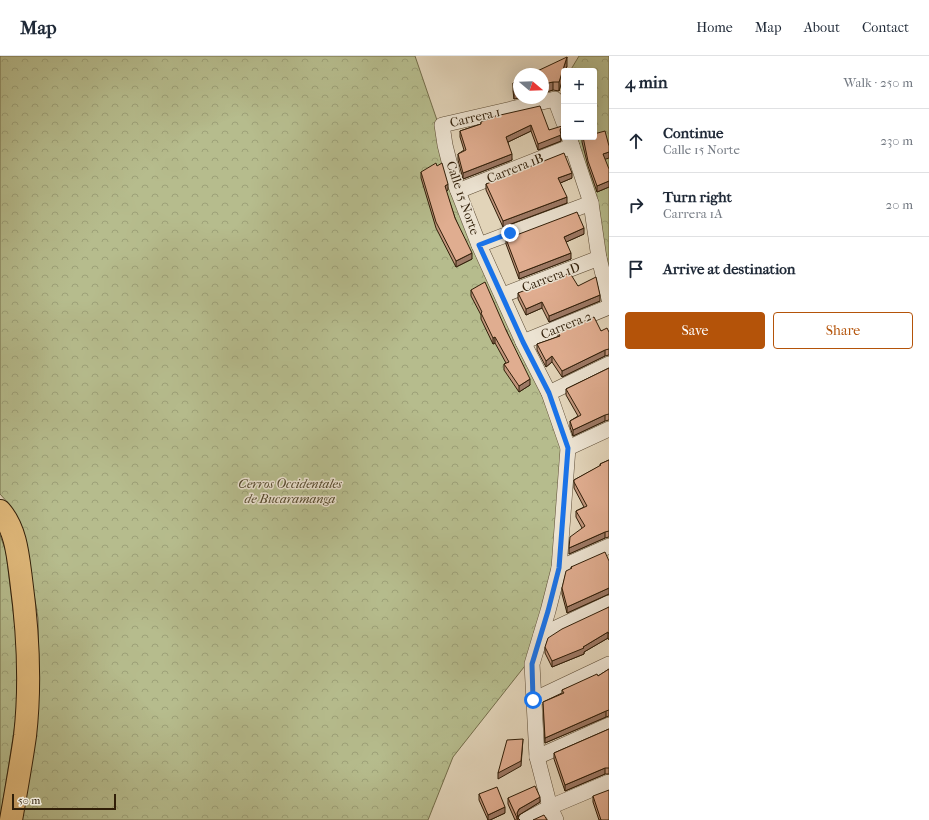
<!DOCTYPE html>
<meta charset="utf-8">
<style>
body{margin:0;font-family:"IM FELL French Canon",serif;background:#f6f6f7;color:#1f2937}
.controls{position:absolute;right:12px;top:12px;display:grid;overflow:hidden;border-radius:4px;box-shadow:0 4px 16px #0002}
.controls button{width:36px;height:36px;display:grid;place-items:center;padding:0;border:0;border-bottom:1px solid #e0e1e3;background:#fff;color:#1f2937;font:20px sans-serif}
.compass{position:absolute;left:513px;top:12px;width:36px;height:36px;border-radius:50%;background:#fff;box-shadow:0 4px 16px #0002;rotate:109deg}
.scale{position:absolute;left:12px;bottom:10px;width:104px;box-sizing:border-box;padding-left:4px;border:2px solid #311f09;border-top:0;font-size:11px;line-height:14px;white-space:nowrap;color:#311f09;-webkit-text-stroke:3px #ece3d2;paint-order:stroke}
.stop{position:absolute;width:12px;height:12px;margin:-9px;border:3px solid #1a73e8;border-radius:50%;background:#fff}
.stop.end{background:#1a73e8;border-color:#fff;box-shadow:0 1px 4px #0008}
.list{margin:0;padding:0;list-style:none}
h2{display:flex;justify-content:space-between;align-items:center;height:52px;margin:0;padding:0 16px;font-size:17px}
h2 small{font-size:13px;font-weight:400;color:#747a83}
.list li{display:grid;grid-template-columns:26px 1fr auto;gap:12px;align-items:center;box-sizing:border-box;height:64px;padding:0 16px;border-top:1px solid #e0e1e3}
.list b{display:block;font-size:15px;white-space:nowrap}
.list p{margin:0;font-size:13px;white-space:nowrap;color:#747a83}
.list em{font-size:13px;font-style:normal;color:#747a83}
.actions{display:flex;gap:8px;padding:12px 16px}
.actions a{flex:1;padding:9px 0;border:1px solid #b45309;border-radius:4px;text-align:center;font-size:14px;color:#b45309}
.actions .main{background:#b45309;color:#fff}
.icon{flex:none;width:22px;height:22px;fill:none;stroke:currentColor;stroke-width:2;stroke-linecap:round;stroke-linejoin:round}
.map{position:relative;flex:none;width:609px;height:764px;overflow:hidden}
header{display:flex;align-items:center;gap:24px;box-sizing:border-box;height:56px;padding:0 20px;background:#fff;border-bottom:1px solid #e0e1e3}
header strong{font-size:19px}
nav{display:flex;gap:22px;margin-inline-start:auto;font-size:14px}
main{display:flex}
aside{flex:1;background:#fff}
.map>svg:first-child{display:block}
.forest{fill:url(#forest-crowns);stroke:#746e4b}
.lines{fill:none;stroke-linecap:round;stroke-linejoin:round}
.minor-casing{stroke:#5d4c35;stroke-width:16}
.primary-casing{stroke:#311f09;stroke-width:24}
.minor{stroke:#ece3d2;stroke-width:15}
.primary{stroke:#e1ba7c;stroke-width:22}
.wall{fill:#c1957c;stroke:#311f09}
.shaded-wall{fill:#9d7965;stroke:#311f09}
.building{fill:#e0ad90;stroke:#311f09}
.route{stroke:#1a73e8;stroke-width:5}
.labels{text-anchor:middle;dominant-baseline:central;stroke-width:3;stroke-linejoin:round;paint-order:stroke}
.street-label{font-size:13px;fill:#311f09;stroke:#ece3d2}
.park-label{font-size:13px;font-style:italic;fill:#52462a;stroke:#ece3d2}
</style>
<header>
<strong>Map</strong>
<nav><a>Home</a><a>Map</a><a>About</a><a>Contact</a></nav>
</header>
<main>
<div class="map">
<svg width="609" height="764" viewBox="0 0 609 764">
<defs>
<pattern id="forest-crowns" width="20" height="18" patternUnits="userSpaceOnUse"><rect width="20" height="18" fill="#b6bc8d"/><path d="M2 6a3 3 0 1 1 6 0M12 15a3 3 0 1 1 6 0" fill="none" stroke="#9da178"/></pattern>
</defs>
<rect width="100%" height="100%" fill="#e2d4b9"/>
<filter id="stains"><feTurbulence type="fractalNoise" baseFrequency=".005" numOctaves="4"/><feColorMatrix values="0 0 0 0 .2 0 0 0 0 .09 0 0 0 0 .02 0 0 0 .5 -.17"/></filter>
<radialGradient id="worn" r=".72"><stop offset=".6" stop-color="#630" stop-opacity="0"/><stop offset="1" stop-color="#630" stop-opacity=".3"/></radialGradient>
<g class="forest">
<path d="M0 0H415L439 70 565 387 555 510 528 606 453 701 428 764H21L36 676 39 615 38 562 24 480 9 448 0 438Z"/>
<path d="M579 0H609V227L571 81H594V15H570Z"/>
<path d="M0 479 6 496 17 588V656L0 764Z"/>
</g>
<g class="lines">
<defs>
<g id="minor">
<path d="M569 81 591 147 599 202 609 243"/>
<path d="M458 135 572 90"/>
<path d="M479 189 591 147"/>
<path d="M503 239 599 202"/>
<path d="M523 286 609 251"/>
<path d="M549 337 609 308"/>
<path d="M568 392 609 373"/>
<path d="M559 512 609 490"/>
<path d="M541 579 609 547"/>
<path d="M533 644 609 608"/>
<path d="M537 701 609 669"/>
<path d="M526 764 550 751 609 726"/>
<path d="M556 764 550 751 537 701 532 608 548 555 559 512 568 392 549 337 523 286 479 189 454 125 445 89 442 69 555 43 564 67"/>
</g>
<path id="primary" d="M0 455C16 473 18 500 21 523 28 575 31 628 25 680 21 708 16 736 11 764"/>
</defs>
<use href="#minor" class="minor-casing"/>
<use href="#primary" class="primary-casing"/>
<use href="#minor" class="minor"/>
<use href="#primary" class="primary"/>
</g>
<g class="wall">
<path d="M567 10 565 15H564L559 35 553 34 543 37V18Z"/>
<path d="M519 24 514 43 513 35V27Z"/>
<path d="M496 60 549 74 562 76 561 78V85L538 94 531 75 508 86 512 104 463 123 458 104V98L464 94 460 81V75L481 68V66Z"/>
<path d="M582 81 609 113V131L597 136 588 110 582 86Z"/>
<path d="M421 116 448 134 446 135 455 162 472 203 456 211 436 172 421 122Z"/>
<path d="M572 122 560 127 567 147 503 171 486 134V128Z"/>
<path d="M584 178 566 186 571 203 519 223 506 188V183Z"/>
<path d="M578 230 600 245 549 266 542 252 526 259 518 243V237Z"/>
<path d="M471 234 506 274 530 329 519 336 504 314V308L506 307 495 287 493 288 481 263V259L471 240Z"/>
<path d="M601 275 609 276V299L605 300 562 321 552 306 546 311 537 294V288L558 281V276Z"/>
<path d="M609 312V364L605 365 573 380 570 371V365L578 360 566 339V333Z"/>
<path d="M609 404V481L605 482 569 498 582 472 576 461V455L584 451 574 432V424L600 410V408Z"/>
<path d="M609 505V538L567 557 562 538V532L571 513V511Z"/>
<path d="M609 551V584L608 582 584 596V598L552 611 545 597V591Z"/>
<path d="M609 613V660L606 661 545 687 543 646 562 637V634L598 620Z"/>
<path d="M609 673V718H605L565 735 554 703V697Z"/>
<path d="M479 738 505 757 490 764H488L479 744Z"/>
<path d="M593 740 609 764H599L593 746Z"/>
<path d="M508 742 540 746 519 759 518 762 520 764H515L508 748Z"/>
</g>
<g class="shaded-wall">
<path d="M567 1V10L565 15H564V19L559 35V26Z"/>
<path d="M553 26V34L543 37V28Z"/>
<path d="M519 33V42L514 43V35Z"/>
<path d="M531 69V75L506 87V81Z"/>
<path d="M562 70V76L560 79 561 85 538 94V88L560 74Z"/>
<path d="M609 96V102L603 104V98Z"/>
<path d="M512 98V104L463 123V117Z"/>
<path d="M572 117V122L558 128V122Z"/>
<path d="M609 125V131L597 136V130Z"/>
<path d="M448 128V134L445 136V130Z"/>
<path d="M567 141V147L503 171V165Z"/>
<path d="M584 172V178L564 187V181Z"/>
<path d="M472 197V203L456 211V205Z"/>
<path d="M571 197V203L519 223V217Z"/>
<path d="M600 239V245L549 266V260Z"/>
<path d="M542 246V252L526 259V253Z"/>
<path d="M495 281V287L493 288V282Z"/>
<path d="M605 294V300L562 321V315Z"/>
<path d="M552 300V306L546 311V305Z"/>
<path d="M530 323V329L519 336V330Z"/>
<path d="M605 359V365L573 380V374Z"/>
<path d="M605 476V482L569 498V492Z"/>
<path d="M609 532V538L567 557V551Z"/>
<path d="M608 576V582L584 596V598L552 611V605L583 591Z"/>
<path d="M606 655V661L545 687V682Z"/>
<path d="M523 683 521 710 498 723V717Z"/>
<path d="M605 712V718L565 735V729Z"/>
<path d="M540 741V746L519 759 517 763V757L519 753Z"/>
<path d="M505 751V757L490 764H488V759Z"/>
</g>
<g class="building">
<path d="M567 1 559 26H553L543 28V18H531Z"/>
<path d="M519 24V33L514 35 513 27Z"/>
<path d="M540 50 549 74 562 70 560 74 561 79 538 88 531 69 506 81 512 98 463 117 458 98 466 94 460 75 481 68V66L496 60Z"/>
<path d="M605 75 609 90V96L603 98 609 113V125L597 130 588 105 583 81H594V78Z"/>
<path d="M564 97 572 117 558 122 567 141 503 165 486 128Z"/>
<path d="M436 107 437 110 442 107 448 128 445 130 455 162 472 197 456 205 436 166 421 116Z"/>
<path d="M577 156 584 172 564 181 571 197 519 217 506 183Z"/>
<path d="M570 217 578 230 596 221 600 239 549 260 542 246 526 253 518 237Z"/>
<path d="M485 226 506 274 530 323 519 330 504 308 509 306 495 281 493 282 481 257 482 256 471 234Z"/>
<path d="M594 261 601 275 607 272 609 276V293L605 294 562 315 552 300 546 305 537 288 560 280 558 276Z"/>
<path d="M609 312V358L605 359 573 374 570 365 581 359 566 333Z"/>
<path d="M609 404V475L605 476 569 492 570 481 585 470 576 455 587 450 574 426V424L601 409 600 408Z"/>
<path d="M605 496 609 505V532L567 551 562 532 566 515 572 512 571 511Z"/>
<path d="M609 551V578L608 576 583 591 584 592 552 605 545 591 548 582 562 573Z"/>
<path d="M609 613V654L606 655 545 682 543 646 564 637 562 634 597 618 598 620Z"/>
<path d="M609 673V712H605L565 729 554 697Z"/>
<path d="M523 683 521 705 498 717 507 684Z"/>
<path d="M535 730 540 741 519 753 517 757 518 762 520 764H518L508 742Z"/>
<path d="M497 731 505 751 488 759 479 738Z"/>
<path d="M609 734V764H601L593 740Z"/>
<path d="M544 759 547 764H533Z"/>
</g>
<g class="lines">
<path class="route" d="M510 177 479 189 523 286 549 337 568 392 559 512 548 555 532 608 533 644"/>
</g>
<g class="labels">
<g class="street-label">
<text transform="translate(475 61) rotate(-13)">Carrera 1</text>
<text transform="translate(515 112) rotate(-22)">Carrera 1B</text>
<text transform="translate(463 142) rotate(71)">Calle 15 Norte</text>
<text transform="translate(551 221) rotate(-21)">Carrera 1D</text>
<text transform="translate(566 269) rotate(-22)">Carrera 2</text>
</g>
<g class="park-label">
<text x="290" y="427">Cerros Occidentales<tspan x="290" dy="15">de Bucaramanga</tspan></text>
</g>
</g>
<rect width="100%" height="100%" filter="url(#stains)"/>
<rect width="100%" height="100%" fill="url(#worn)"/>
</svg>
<div class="controls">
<button>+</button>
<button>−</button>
</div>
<svg class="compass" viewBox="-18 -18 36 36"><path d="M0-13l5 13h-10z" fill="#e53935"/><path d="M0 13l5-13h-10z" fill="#747a83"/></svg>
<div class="scale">50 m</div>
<div class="stop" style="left:533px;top:644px"></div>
<div class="stop end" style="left:510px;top:177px"></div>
</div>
<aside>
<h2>4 min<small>Walk · 250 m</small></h2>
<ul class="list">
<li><svg class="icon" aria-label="ahead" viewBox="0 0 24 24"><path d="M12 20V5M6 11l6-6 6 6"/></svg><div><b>Continue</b><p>Calle 15 Norte</p></div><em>230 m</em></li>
<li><svg class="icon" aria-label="right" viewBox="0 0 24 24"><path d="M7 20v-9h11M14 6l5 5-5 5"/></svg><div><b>Turn right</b><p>Carrera 1A</p></div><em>20 m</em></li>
<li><svg class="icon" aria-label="arrive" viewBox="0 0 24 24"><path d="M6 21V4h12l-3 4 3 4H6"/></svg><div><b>Arrive at destination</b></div></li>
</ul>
<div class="actions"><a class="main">Save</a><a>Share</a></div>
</aside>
</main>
